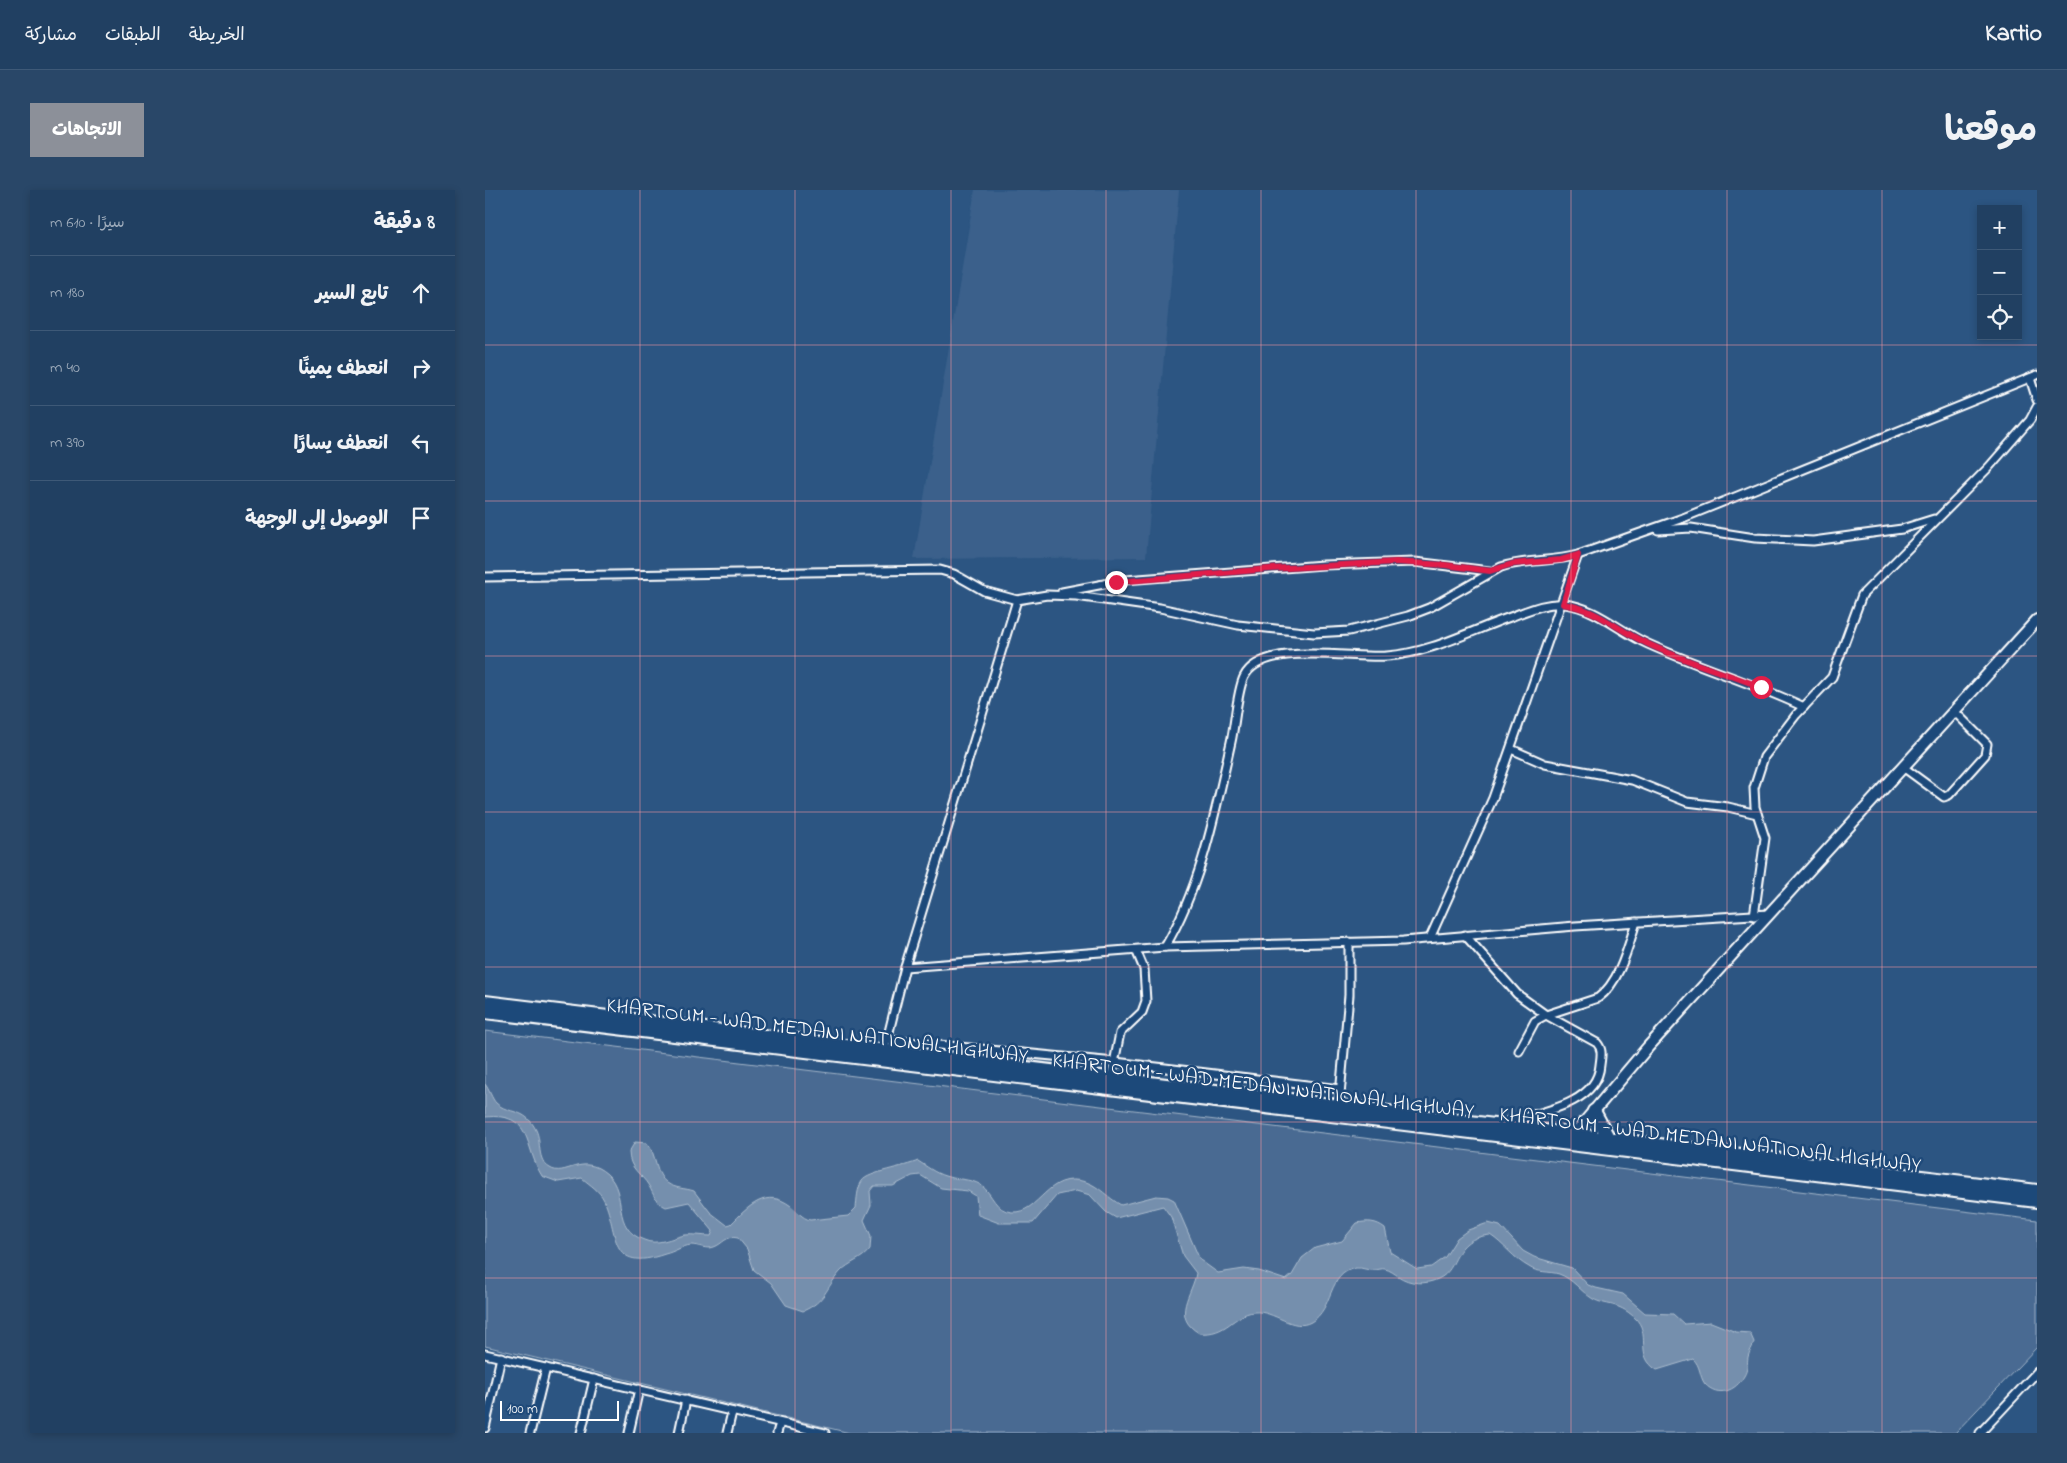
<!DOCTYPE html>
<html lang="ar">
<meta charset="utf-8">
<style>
body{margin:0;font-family:"Indie Flower","Playpen Sans Arabic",sans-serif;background:#294768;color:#f1f3f6;direction:rtl}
.controls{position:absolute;right:15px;top:15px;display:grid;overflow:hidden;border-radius:0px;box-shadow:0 2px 8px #0003}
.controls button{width:45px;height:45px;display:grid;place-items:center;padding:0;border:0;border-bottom:1px solid #3e5977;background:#214062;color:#f1f3f6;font:25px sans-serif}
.scale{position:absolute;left:15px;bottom:12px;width:119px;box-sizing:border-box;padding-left:5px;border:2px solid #fff;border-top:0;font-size:14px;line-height:18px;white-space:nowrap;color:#fff;-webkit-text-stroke:4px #1f4a7a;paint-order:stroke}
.stop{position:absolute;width:15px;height:15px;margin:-11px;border:4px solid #e11d48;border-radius:50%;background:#fff}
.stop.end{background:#e11d48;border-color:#fff;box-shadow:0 1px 5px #0008}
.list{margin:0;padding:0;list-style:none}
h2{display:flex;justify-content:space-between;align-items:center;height:65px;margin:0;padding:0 20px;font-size:21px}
h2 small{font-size:16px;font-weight:400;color:#a2afbe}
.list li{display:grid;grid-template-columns:32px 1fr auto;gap:15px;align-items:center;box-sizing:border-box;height:75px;padding:0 20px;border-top:1px solid #3e5977}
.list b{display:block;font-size:19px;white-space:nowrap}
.list em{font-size:16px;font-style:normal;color:#a2afbe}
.icon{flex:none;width:28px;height:28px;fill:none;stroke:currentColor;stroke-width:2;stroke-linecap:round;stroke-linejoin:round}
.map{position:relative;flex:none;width:1552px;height:1243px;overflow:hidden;direction:ltr;border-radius:0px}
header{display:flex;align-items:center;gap:30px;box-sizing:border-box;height:70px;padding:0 25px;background:#214062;border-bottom:1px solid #3e5977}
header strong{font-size:24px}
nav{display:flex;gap:28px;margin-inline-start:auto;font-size:18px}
.intro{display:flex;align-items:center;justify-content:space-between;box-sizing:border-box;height:120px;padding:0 30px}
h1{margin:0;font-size:35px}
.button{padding:12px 22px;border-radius:0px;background:#8c9099;color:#fff;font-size:18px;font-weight:700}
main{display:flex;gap:30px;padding:0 30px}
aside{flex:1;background:#214062;border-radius:0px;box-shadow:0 2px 8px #0003}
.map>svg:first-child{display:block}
.built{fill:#3b618b}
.green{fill:#486b92;stroke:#a4b5c8}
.water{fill:#748fad;stroke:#acbcce}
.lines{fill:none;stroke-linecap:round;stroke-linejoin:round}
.street-casing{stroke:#fff;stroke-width:11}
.secondary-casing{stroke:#fff;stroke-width:14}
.highway-casing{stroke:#fff;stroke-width:16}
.street{stroke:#1f4a7a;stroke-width:7}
.secondary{stroke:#1f4a7a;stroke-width:10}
.highway{stroke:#1f4a7a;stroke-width:12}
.route{stroke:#e11d48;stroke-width:6}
.grid{fill:none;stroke:#ff9aa2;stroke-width:1;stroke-opacity:0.55}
.labels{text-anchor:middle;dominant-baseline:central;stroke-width:5;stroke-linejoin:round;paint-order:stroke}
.street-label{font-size:21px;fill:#fff;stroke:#1f4a7a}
</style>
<header>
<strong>Kartio</strong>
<nav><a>الخريطة</a><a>الطبقات</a><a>مشاركة</a></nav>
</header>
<div class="intro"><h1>موقعنا</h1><a class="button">الاتجاهات</a></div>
<main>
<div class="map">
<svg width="1552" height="1243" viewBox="0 0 1552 1243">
<rect width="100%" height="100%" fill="#2c5582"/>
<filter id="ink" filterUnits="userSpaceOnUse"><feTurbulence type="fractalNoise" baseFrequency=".02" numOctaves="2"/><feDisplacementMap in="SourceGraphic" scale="10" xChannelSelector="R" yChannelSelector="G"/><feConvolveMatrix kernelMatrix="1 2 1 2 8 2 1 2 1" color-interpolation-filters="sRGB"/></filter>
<g filter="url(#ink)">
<path class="built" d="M490 0H694L661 367 429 369Z"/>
<path class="green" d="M0 841 1552 1030V1157L1470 1243H365L0 1156Z"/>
<path class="water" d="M0 894C4 899 7 909 11 913 24 925 40 917 51 940 57 952 51 970 65 978 80 988 97 962 122 984 144 1004 125 1038 159 1050 172 1056 186 1048 200 1045 208 1044 218 1046 226 1046L228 1041 204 1012 181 1017C170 1012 169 1005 164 996 156 983 144 979 144 962L150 952 162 953C172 964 170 985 182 993 191 999 200 998 209 1001L225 1022 242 1035 246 1034C263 1017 281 997 306 1016 312 1021 317 1028 325 1030L363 1026 371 1018C372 1009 372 999 377 991 383 982 420 977 433 971 441 976 450 983 460 986 471 990 485 988 496 995 508 1004 510 1021 527 1022 555 1024 562 980 601 992 614 996 623 1008 636 1015L671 1006 683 1007 689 1010 715 1070 733 1083 759 1079 774 1081 801 1090 807 1085 817 1068 830 1058 857 1051 872 1033C883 1031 891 1031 900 1038L905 1062 932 1079 946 1077 960 1067 972 1048 983 1040 1003 1033 1015 1036 1038 1061 1049 1067 1087 1078 1103 1095 1111 1098 1138 1104 1160 1123 1188 1124 1199 1134 1226 1132 1251 1142 1265 1143 1269 1152C1268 1157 1264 1162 1263 1167 1262 1173 1263 1180 1259 1186 1251 1201 1233 1208 1220 1194 1214 1186 1216 1176 1208 1169L1172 1180C1148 1165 1168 1144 1149 1127 1133 1112 1121 1116 1108 1109 1095 1101 1088 1089 1074 1084 1064 1081 1052 1083 1044 1077 1029 1069 1019 1054 1005 1045 965 1049 976 1079 953 1089 940 1095 925 1094 913 1086 910 1084 905 1080 900 1079 897 1078 893 1080 889 1080 883 1081 877 1077 871 1078 842 1083 849 1119 826 1132 808 1142 789 1120 769 1122 748 1124 742 1146 714 1143 685 1126 708 1104 711 1083L698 1066 686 1027 678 1016 631 1028 621 1022 605 1005 591 1001 572 1005 548 1033H514L493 1025 491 1006 483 1001 456 998 435 985 427 986 408 996H389L385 1001 386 1015 379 1030 386 1046 385 1059C377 1070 364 1072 355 1082 340 1099 341 1111 318 1121L301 1115 286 1093 269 1080 262 1059 253 1048C241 1045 238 1054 229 1057 221 1060 214 1055 206 1055 197 1056 189 1062 180 1064 122 1084 134 1042 119 1010 114 1000 105 995 97 988L73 992 57 986C38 956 49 922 0 927Z"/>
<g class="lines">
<defs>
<g id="street">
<path d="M1545 188 1552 210"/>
<path d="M1173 340 1206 338 1270 348 1328 351 1417 339 1449 329"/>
<path d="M0 387 455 380 469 384 499 401 532 410 562 405 591 406 675 418 753 435 829 443 864 441 923 426 944 418 1016 377C1041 369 1067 372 1093 365L1198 328 1552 185"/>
<path d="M577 402 640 390 838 375 930 372 1005 381"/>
<path d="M1026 559 1060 574 1147 590 1202 612 1243 617 1272 624"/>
<path d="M1418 577 1459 607 1464 605 1500 565 1502 554 1469 521"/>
<path d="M1269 726 1280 648 1270 617 1269 598 1279 567 1311 525 1347 487 1377 405 1504 277 1545 230 1552 217"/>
<path d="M980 745 1032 804 1061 825 1112 853C1118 860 1116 866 1115 875 1112 916 1051 923 1019 933"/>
<path d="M945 748 1008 608 1093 365"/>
<path d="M680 757C717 694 730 623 746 552 750 535 752 501 759 487 777 450 867 469 902 466 946 463 987 440 1028 426 1044 420 1062 412 1080 414 1112 418 1134 441 1163 454 1214 477 1268 493 1319 517"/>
<path d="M420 777 680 757 918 751 1090 736 1284 724"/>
<path d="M402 850 630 872 855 899"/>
<path d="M1034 861 1050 831 1061 825 1113 808C1135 792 1143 757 1151 732"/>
<path d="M399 862 420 777 532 410"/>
<path d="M626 888 635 843 657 822 661 811 659 779 651 760"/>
<path d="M854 916 864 805V752"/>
<path d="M0 1164 340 1243"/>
<path d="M0 1238 16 1167"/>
<path d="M45 1243 61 1178"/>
<path d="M96 1243 109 1189"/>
<path d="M144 1243 154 1199"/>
<path d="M194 1243 201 1210"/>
<path d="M242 1243 247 1222"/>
<path d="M292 1243 295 1233"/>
<path d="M1495 1243 1552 1182"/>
</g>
<path id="secondary" d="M1086 948 1163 857 1552 430"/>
<g id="highway">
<path d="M0 812 1552 1001"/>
<path d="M0 822 1552 1011"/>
<path d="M1109 921 1124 949"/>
</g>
</defs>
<use href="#street" class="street-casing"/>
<use href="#secondary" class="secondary-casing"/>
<use href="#highway" class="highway-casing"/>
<use href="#street" class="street"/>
<use href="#secondary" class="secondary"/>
<use href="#highway" class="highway"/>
</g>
</g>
<g class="lines" filter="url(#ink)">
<path class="route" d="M631 392 784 379 911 372 960 375 1005 381 1027 374 1076 370 1093 365 1078 414C1114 420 1129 438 1161 453 1198 471 1238 482 1276 497"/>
</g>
<path class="grid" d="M155 0V1243M310 0V1243M466 0V1243M621 0V1243M776 0V1243M931 0V1243M1086 0V1243M1242 0V1243M1397 0V1243M0 155H1552M0 311H1552M0 466H1552M0 622H1552M0 777H1552M0 932H1552M0 1088H1552"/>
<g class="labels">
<g class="street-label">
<text transform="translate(332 842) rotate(7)">KHARTOUM - WAD MEDANI NATIONAL HIGHWAY</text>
<text transform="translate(778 897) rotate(7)">KHARTOUM - WAD MEDANI NATIONAL HIGHWAY</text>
<text transform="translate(1225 951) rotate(7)">KHARTOUM - WAD MEDANI NATIONAL HIGHWAY</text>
</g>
</g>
</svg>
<div class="controls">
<button>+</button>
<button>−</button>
<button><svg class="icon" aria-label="locate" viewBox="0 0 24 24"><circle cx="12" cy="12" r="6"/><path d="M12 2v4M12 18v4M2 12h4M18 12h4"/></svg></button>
</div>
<div class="scale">100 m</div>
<div class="stop" style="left:1276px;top:497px"></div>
<div class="stop end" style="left:631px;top:392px"></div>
</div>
<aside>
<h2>8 دقيقة<small>سيرًا · 610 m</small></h2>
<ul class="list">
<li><svg class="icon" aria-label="ahead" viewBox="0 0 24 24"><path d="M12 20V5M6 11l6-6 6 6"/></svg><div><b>تابع السير</b></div><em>180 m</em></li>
<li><svg class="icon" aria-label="right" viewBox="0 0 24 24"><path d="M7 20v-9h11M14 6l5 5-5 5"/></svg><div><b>انعطف يمينًا</b></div><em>40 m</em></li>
<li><svg class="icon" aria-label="left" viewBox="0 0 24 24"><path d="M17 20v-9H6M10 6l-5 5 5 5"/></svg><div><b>انعطف يسارًا</b></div><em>390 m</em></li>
<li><svg class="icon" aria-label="arrive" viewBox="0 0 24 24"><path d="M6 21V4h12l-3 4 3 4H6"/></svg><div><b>الوصول إلى الوجهة</b></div></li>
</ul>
</aside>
</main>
